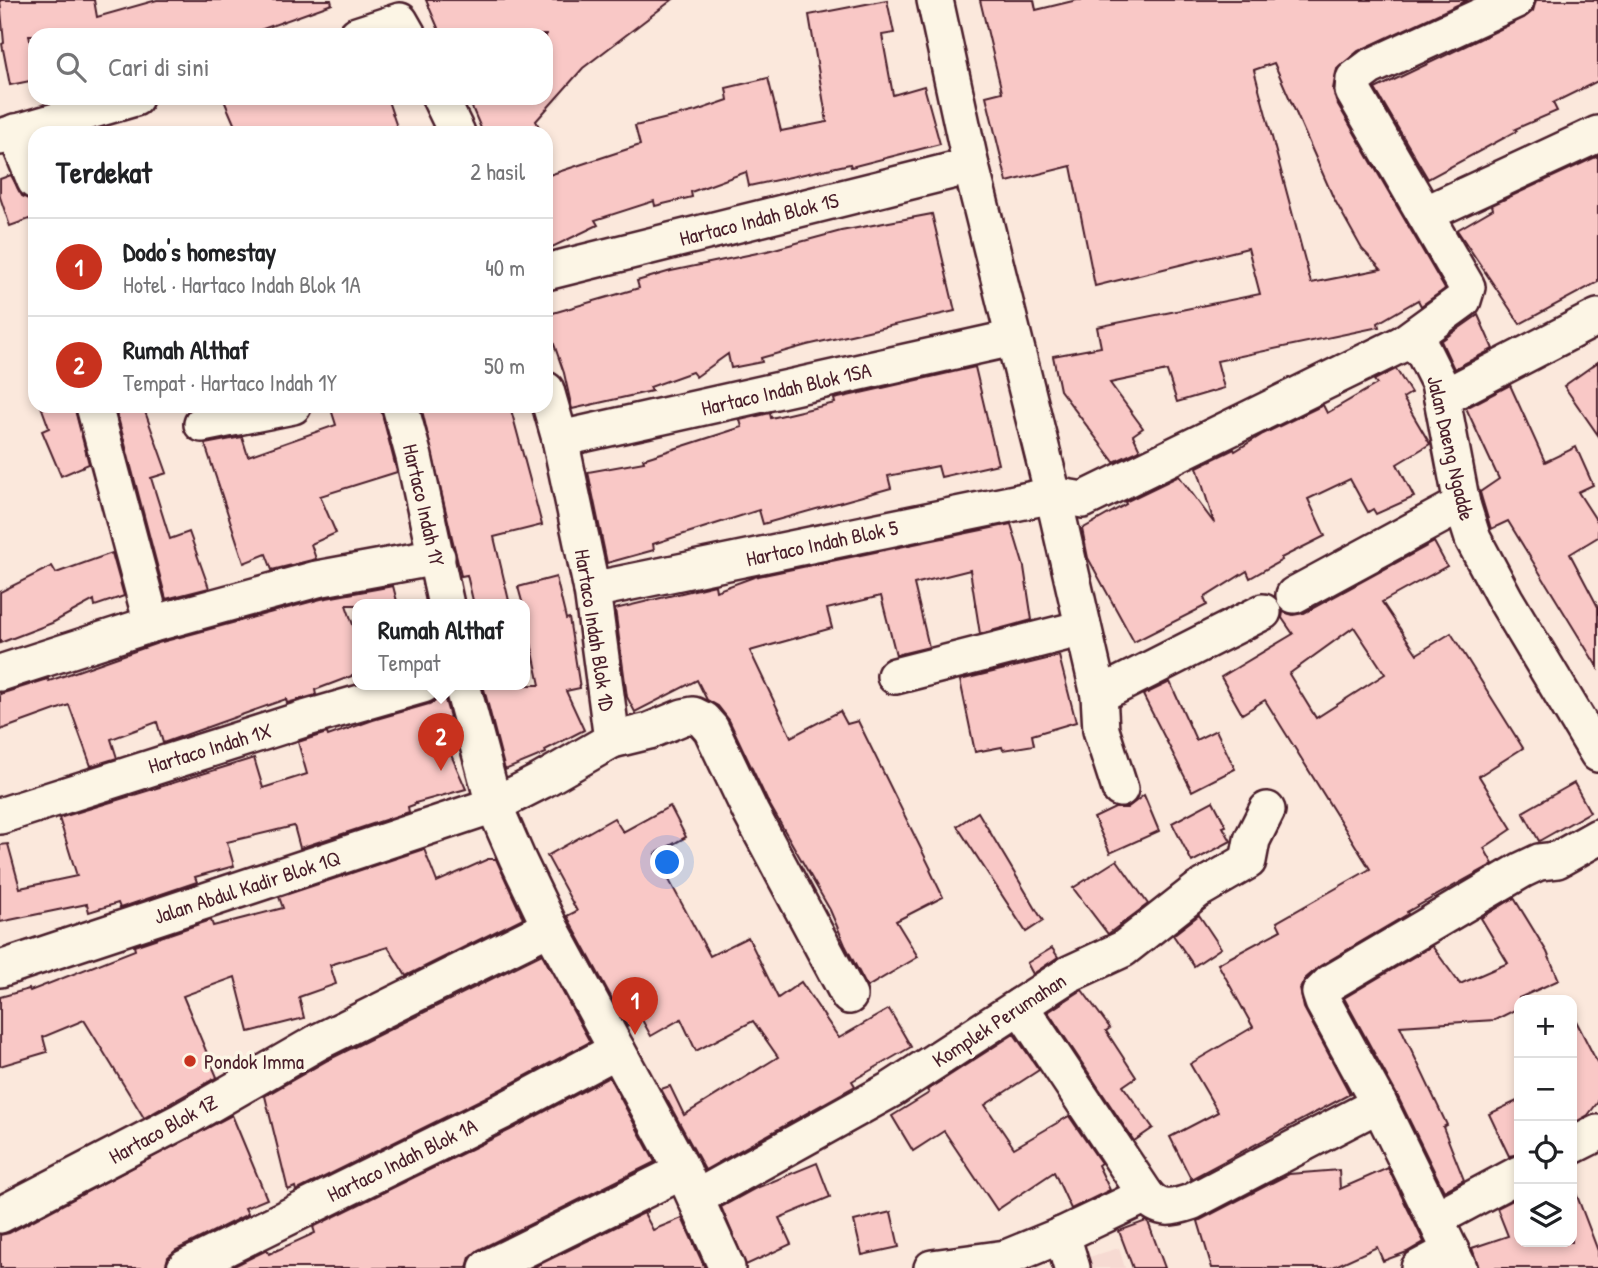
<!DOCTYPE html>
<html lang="id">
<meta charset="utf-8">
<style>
body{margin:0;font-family:"Patrick Hand",sans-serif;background:#f6f6f6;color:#202124}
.controls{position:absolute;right:21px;bottom:21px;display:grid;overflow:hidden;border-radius:14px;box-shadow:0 4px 10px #0003}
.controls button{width:63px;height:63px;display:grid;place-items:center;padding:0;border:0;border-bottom:2px solid #e0e0e0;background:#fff;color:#202124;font:35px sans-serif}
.you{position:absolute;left:668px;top:863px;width:24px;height:24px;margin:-18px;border:5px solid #fff;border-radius:50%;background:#1a73e8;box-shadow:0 0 0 10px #1a73e833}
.badge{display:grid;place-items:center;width:46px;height:46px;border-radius:50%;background:#c8321e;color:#fff;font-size:23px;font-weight:700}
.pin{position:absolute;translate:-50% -58px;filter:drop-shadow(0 2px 4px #0008)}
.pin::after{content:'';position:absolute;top:37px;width:24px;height:21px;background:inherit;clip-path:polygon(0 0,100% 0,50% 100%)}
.popup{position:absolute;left:352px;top:599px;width:178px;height:91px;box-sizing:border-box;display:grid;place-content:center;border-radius:14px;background:#fff;filter:drop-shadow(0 2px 5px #0005);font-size:23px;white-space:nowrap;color:#757577}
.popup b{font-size:26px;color:#202124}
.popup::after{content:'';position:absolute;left:50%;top:100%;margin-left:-14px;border:14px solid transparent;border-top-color:#fff}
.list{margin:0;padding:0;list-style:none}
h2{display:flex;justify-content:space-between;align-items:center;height:91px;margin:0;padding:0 28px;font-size:30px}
h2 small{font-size:23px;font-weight:400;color:#757577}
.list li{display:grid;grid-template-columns:46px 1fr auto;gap:21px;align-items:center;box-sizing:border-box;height:98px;padding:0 28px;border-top:2px solid #e0e0e0}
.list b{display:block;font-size:26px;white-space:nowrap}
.list p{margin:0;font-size:23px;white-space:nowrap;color:#757577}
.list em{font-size:23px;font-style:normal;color:#757577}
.icon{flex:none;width:38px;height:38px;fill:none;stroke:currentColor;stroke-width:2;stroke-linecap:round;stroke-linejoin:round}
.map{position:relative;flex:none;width:1598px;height:1268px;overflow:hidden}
.search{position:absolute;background:#fff;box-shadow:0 4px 10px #0003;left:28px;top:28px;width:525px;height:77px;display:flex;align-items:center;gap:18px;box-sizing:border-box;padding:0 24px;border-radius:21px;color:#757577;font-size:26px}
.panel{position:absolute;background:#fff;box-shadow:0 4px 10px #0003;left:28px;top:126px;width:525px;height:287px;border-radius:21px}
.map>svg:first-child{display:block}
.built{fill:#f6dad2}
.building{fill:#f9c8c6;stroke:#4a1f2b;stroke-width:2;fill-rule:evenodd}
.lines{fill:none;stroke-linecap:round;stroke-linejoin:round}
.minor-casing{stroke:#4a1f2b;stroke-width:40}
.minor{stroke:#fcf5e5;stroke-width:35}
.poi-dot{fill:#c8321e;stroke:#fcf5e5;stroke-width:2.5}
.labels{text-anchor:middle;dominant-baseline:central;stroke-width:7;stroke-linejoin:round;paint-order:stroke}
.street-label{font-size:21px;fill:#4a1f2b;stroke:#fcf5e5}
.poi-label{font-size:21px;fill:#4a1f2b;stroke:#fcf5e5;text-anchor:start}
</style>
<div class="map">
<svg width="1598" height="1268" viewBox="0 0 1598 1268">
<rect width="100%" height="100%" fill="#fbe8dc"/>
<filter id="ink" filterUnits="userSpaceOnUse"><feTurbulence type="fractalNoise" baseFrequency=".0143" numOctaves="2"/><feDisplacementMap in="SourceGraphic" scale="14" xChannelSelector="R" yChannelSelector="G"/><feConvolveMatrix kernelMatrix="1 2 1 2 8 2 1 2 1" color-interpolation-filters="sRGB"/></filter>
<g filter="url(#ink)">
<path class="built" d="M1119 1248 1125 1268H1082L1079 1260Z"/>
<g class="building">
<path d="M0 0H94L97 17 157 0H331L332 4 246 35H29L35 66V80L10 85 2 44 4 43Z"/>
<path d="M426 0H672L583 68 536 121 542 133H483L468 98H546V35H441Z"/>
<path d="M887 0 894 33 882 35 893 95 924 86 940 144 851 167 850 164 749 186 746 172 691 192 692 197 655 206 654 201 595 220 598 225 546 250V176L640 145 635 126 696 111 728 100 726 88 768 78 781 131 827 122 809 15Z"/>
<path d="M980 0H1034L1036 10 1077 0H1468L1358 51 1337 69 1333 89 1336 101 1445 289 1421 306 1418 300 1378 323 1379 327 1217 361 1224 388 1177 402 1167 371 1110 383 1143 428 1133 435 1140 450 1114 462 1060 390 1053 356 1101 347 1097 327 1260 294 1248 248 1095 286 1071 166 1007 182 986 96 1002 92ZM1274 63 1333 197 1362 249 1381 269 1311 283 1254 70Z"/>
<path d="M1536 0H1598V81L1553 103 1557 111 1515 129 1517 131 1428 179 1375 89 1524 18 1533 11Z"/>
<path d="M223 98H387L399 133H238Z"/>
<path d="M1598 156V282L1520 324 1457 230 1493 209 1492 205Z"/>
<path d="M11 175 22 196 33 201 35 217 10 226 0 197V179Z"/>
<path d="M932 214 955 311 807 345 761 358 762 362 731 368 728 354 696 377 692 372 650 387 652 391 572 409 564 373 546 321V315L639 288 637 281 671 271 767 251 841 231Z"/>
<path d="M1478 315 1493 349 1454 369 1441 341Z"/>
<path d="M1598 362V435L1564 386Z"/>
<path d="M975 367 998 464 941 477 938 466 888 476 891 488 763 524 759 510 653 544 654 550 607 563 588 472 644 462 643 459 742 427 740 420 770 413 771 418 835 403 834 399Z"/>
<path d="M1396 369 1411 393 1403 398 1430 444 1397 464 1414 497 1376 514 1373 509 1368 512 1350 479 1308 499 1325 536 1281 558 1282 560 1250 578 1247 571 1204 598 1207 605 1134 642 1088 558 1082 529 1126 504 1125 502 1179 476 1214 523 1197 467 1234 449 1235 451 1263 434 1323 405 1327 413 1377 384 1374 380Z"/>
<path d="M1510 385 1545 462 1576 447 1593 485 1578 492 1598 523V537L1570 554 1598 607V668L1508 521 1491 529 1482 499 1480 492 1499 479 1466 408Z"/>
<path d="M41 406H74L89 464 61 476 42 431 49 428Z"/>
<path d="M115 406H143L167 473 151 478 170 539 189 532 209 588 166 599Z"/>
<path d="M330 406H380L397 472 320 496 336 533 311 544 316 559 272 570 266 554 244 563 205 444 242 437 248 456 336 425Z"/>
<path d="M421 406H510L542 525 494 537 510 605H474L467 575 461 576Z"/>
<path d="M1011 524 1024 567 1032 620 980 634 970 570 914 584 929 647 896 655 881 596 827 609 832 628 750 651 791 737 840 711 847 724 858 721 931 869 930 870 943 897 896 921 918 957 867 987 845 945 830 910 767 800 729 720 718 706 707 700 697 680 635 712 627 697 615 609 715 585 716 591 754 577Z"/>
<path d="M1434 542 1447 566 1382 602 1417 654 1451 633 1523 748 1479 776 1512 829 1484 848 1493 864 1407 912 1408 914 1320 966 1305 979 1300 989 1304 1008 1350 1094 1191 1179 1170 1137 1218 1112 1190 1064 1253 1027 1218 964 1281 930 1277 922 1370 869 1265 700 1242 714 1221 677 1293 634 1282 618 1283 612 1293 615 1304 613ZM1354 627 1385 674 1316 718 1289 674Z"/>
<path d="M112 553 124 596 95 606 94 600 52 623 0 643V592L52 566 56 573Z"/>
<path d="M556 577 566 619 569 618 580 688 566 691 584 730 545 750 546 753 505 770 483 685H540L525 615V605H523L518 587Z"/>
<path d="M393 586 398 605H346L357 636V674L315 690 316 695 287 703 286 699 163 743 157 722 111 739 117 758 91 766 69 705 0 730V694L48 679 49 681 158 643 321 599Z"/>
<path d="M1059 656 1076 722 1032 735 1034 745 1003 750 1002 747 975 752 960 680Z"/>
<path d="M1170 682 1196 740 1216 730 1235 769 1192 791 1143 695Z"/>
<path d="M444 697 450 717 437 723 466 789 415 803 416 804 408 807 409 812 300 848 294 826 227 842 234 866 195 877 197 882 120 908 118 903 89 912 87 904 0 922V845L8 844 20 888 77 876 59 818 254 758 263 788 307 774 298 742 327 733 328 736 373 720 429 704Z"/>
<path d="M1574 783 1590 812 1539 841 1523 812Z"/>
<path d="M1144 795 1159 831 1110 853 1094 818 1115 808H1127Z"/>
<path d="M1213 801 1226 826 1223 827 1231 841 1192 862 1172 823Z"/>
<path d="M670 806 686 837 655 854 710 956 748 937 778 998 801 982 839 1038 889 1009 911 1047 852 1081 855 1086 705 1170 661 1089 670 1086 684 1115 778 1057 753 1021 696 1051 681 1019 651 1036 641 1018 627 1026 567 916 577 911 547 856 614 818 623 832Z"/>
<path d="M978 812 1043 921 1026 932 957 826Z"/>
<path d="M424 849 437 882 488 859H496L523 918 406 976 388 947 330 965 336 984 299 997 304 1018 249 1032 235 977 183 996 217 1077 144 1118 84 1020 43 1037 47 1052 0 1066V997L29 989 30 991 135 950 134 946 211 920 213 926 283 908 279 897Z"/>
<path d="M1117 860 1148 904 1108 934 1073 888Z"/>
<path d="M1514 898 1547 952 1559 980 1519 998V1008L1495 1020 1400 1026 1447 1125 1443 1127 1464 1180 1444 1191 1397 1095 1344 998 1432 946 1460 984 1508 963 1481 918Z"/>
<path d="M1199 915 1221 948 1194 966 1173 935Z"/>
<path d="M1052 948 1058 957 1033 974 1027 963Z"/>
<path d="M542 954 590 1042 492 1094 296 1191 295 1187 288 1190 265 1096 328 1060Z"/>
<path d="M1082 990 1110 1028 1106 1031 1136 1077 1123 1086 1153 1128 1134 1141 1048 1012Z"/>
<path d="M1572 1013 1598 1064V1102L1588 1115 1572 1124Z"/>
<path d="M1014 1034 1039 1070 985 1105 1014 1148 1069 1116 1101 1163 1098 1165 1110 1190 1071 1209 1054 1172 997 1210 944 1131 913 1151 892 1116 929 1093 927 1090Z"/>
<path d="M609 1077 655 1162 478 1250 470 1257 467 1268H230L267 1250 269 1254 315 1233 313 1227 510 1130Z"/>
<path d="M1519 1100V1154L1509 1156 1489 1114Z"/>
<path d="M232 1115 267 1199 245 1208 248 1214 176 1250 168 1257 165 1268H0V1235L9 1233Z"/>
<path d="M817 1163 830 1197 779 1218 791 1244 746 1265 721 1207 754 1189Z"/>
<path d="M1388 1168 1424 1242 1407 1252 1383 1261 1377 1247 1331 1268H1212L1198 1221 1289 1174 1339 1170 1340 1189Z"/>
<path d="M1574 1188 1598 1251V1268H1479L1472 1248 1508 1236 1497 1208 1519 1197V1242H1572V1189Z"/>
<path d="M648 1211 644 1213 653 1230 682 1218 705 1268H532Z"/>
<path d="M891 1212 899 1247 862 1255 854 1221Z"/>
<path d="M1146 1221 1148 1222 1165 1268H1133L1119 1231Z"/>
</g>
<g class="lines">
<defs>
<g id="minor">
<path d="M935 0 971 166 1053 495 1099 695 1101 730 1120 789"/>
<path d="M357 35 400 21 408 35"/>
<path d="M440 98 457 133"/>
<path d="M15 132 35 181"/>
<path d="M0 137 135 98"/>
<path d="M1425 214 1598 134"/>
<path d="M546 272 971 166"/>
<path d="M1404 343 1415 345 1423 351 1439 383 1462 504 1473 539 1505 599 1598 754"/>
<path d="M1442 398 1598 317"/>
<path d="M94 406 152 624"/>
<path d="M400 406 414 457 446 605"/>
<path d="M202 424 293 406"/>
<path d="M560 439 1013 338"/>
<path d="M592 590 1053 495 1083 500 1404 343 1463 300 1467 287 1353 91 1354 79 1370 67 1516 0"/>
<path d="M1294 595 1462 504"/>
<path d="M0 673 152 624 317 579 437 557"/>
<path d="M895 676 1083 628"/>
<path d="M462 685 494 805 517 858 550 927 683 1171 727 1268"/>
<path d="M1099 695 1263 612"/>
<path d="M612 740 649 731 683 717 693 715 703 720 711 729 751 813 849 996"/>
<path d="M0 816 304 719 423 685"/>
<path d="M0 969 494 805 541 781 612 740 592 590 560 439 546 390"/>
<path d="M1020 1006 1146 1195"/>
<path d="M1572 1146 1598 1133"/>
<path d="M696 1198 892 1089 1069 974 1123 949 1198 890 1248 861 1252 840 1267 810"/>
<path d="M0 1215 181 1121 318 1042 550 927"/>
<path d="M1435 1219 1519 1174"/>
<path d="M1062 1235 1072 1268"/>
<path d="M185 1268 501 1112 617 1050"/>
<path d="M487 1268 683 1171"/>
<path d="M932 1268 1006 1258 1062 1235 1146 1195C1160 1212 1173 1208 1191 1202L1379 1104"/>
<path d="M1419 1268 1451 1251"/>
<path d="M1459 1268 1379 1104 1323 1002 1320 993 1330 983 1522 870 1539 862 1557 860 1598 837"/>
</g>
</defs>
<use href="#minor" class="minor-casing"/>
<use href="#minor" class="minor"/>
</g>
</g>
<circle class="poi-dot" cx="190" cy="1061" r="7"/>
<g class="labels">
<g class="street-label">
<text transform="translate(759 219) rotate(-14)">Hartaco Indah Blok 1S</text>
<text transform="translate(786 389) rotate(-13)">Hartaco Indah Blok 1SA</text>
<text transform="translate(1451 448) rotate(77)">Jalan Daeng Ngadde</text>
<text transform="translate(424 505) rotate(77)">Hartaco Indah 1Y</text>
<text transform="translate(822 543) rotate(-12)">Hartaco Indah Blok 5</text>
<text transform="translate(595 630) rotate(81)">Hartaco Indah Blok 1D</text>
<text transform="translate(210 748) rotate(-17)">Hartaco Indah 1X</text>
<text transform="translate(247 887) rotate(-18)">Jalan Abdul Kadir Blok 1Q</text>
<text transform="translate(999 1020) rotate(-33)">Komplek Perumahan</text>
<text transform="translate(163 1129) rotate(-29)">Hartaco Blok 1Z</text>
<text transform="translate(402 1160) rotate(-26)">Hartaco Indah Blok 1A</text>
</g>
<g class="poi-label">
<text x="204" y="1061">Pondok Imma</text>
</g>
</g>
</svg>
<div class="controls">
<button>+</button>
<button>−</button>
<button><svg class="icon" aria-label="locate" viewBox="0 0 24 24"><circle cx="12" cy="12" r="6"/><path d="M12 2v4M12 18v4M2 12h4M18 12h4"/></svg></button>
<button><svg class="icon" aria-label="layers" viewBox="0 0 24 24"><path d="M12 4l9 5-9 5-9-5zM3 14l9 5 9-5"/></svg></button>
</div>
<div class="you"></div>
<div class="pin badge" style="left:635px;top:1035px">1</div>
<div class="pin badge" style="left:441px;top:771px">2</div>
<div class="popup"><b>Rumah Althaf</b>Tempat</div>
<div class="search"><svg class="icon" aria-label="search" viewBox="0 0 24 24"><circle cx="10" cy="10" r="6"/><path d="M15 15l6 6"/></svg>Cari di sini</div>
<section class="panel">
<h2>Terdekat<small>2 hasil</small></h2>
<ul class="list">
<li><span class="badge">1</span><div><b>Dodo's homestay</b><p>Hotel · Hartaco Indah Blok 1A</p></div><em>40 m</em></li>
<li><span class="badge">2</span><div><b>Rumah Althaf</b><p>Tempat · Hartaco Indah 1Y</p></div><em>50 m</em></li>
</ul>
</section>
</div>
